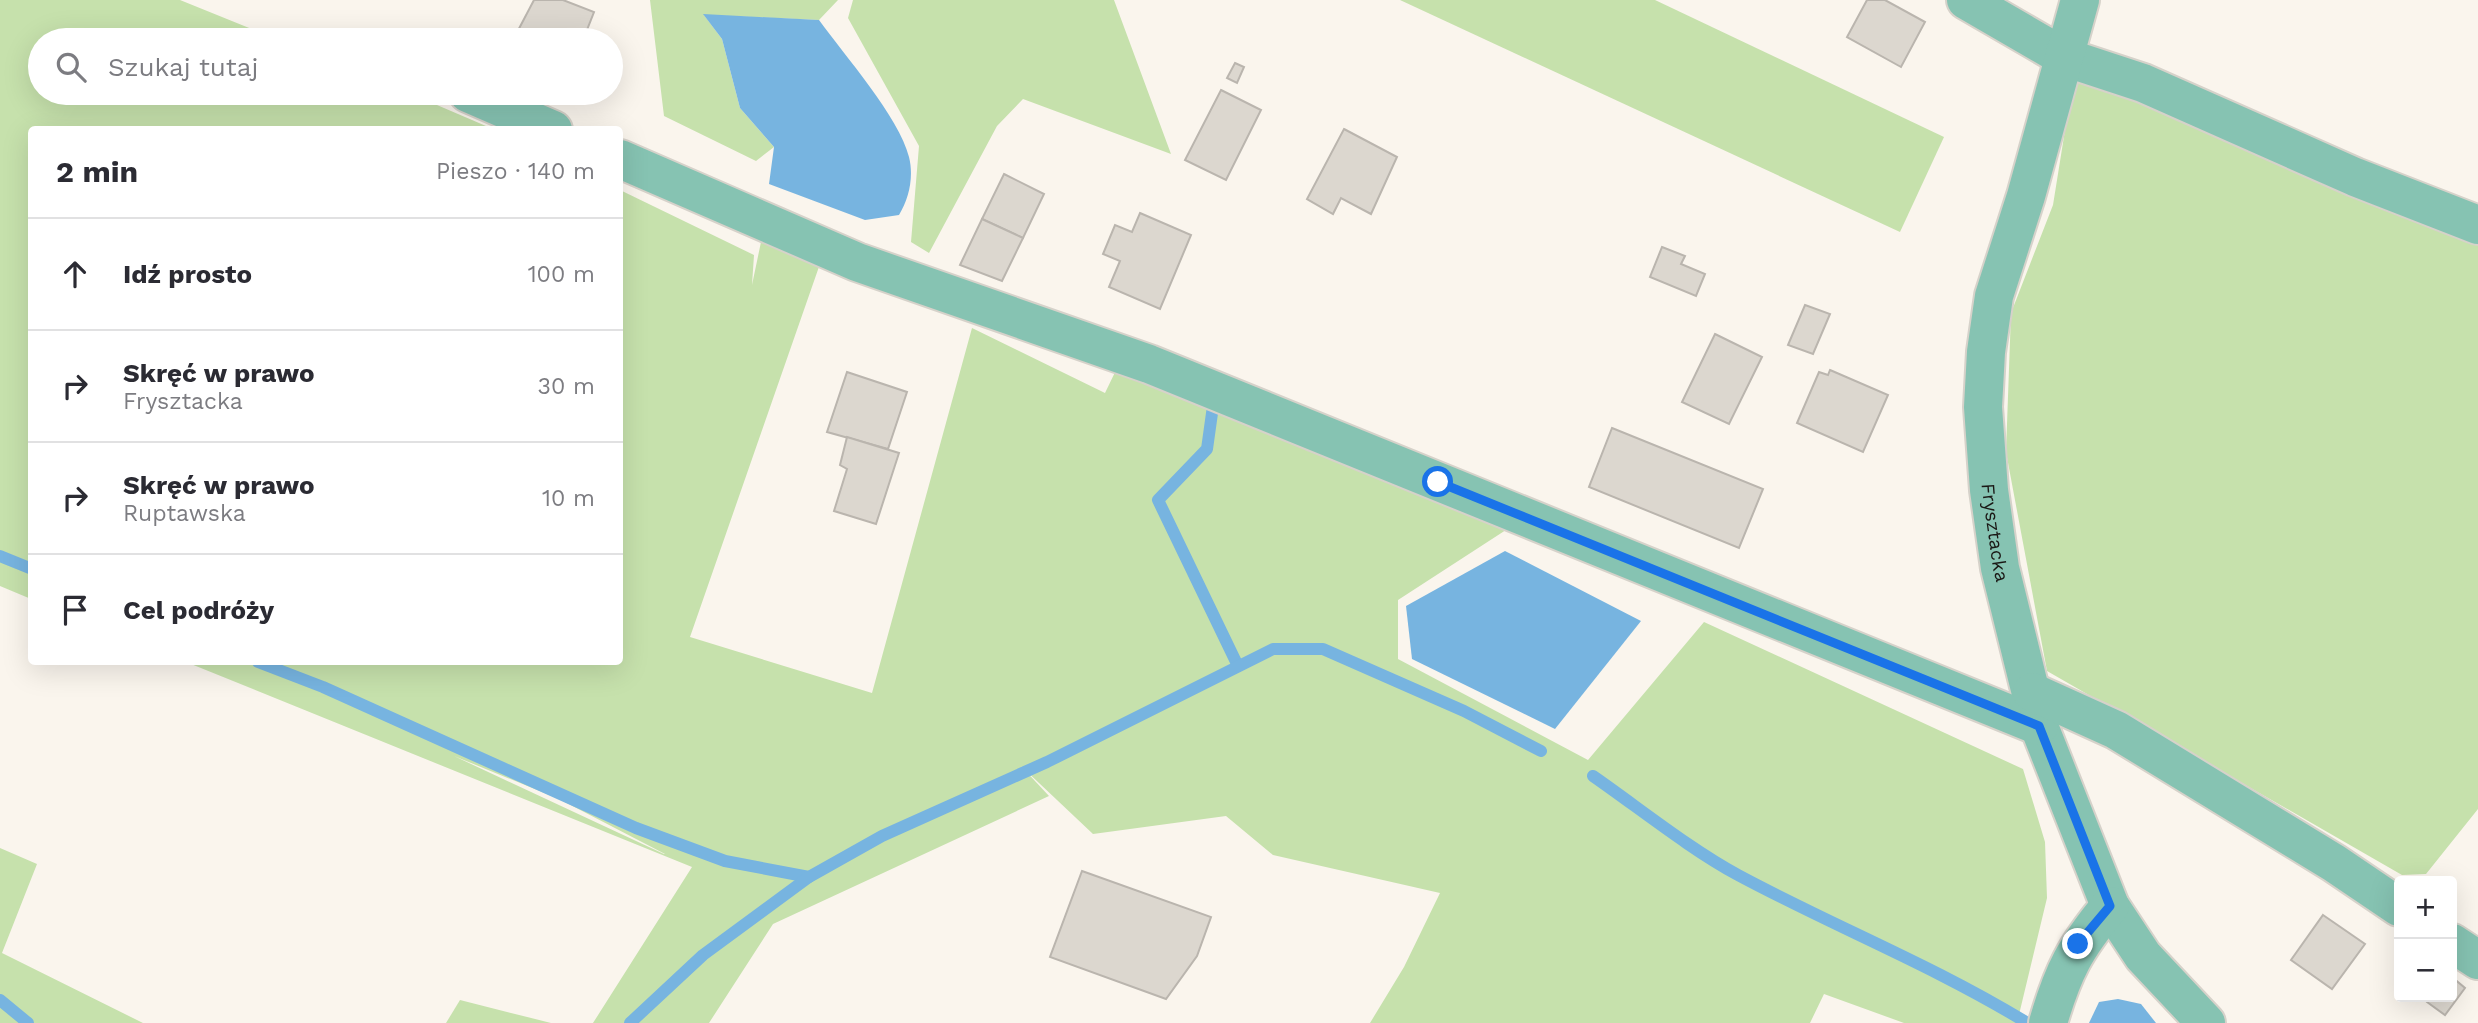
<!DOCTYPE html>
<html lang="pl">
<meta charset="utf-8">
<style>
body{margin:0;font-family:"Work Sans",sans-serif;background:#f7f7f7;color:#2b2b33}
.controls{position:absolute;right:21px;bottom:21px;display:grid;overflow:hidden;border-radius:7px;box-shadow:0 7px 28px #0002}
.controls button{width:63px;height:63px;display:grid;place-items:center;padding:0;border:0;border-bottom:2px solid #e1e1e2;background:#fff;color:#2b2b33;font:35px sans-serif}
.stop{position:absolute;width:21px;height:21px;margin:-16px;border:5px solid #1a73e8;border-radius:50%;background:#fff}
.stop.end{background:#1a73e8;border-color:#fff;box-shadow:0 2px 7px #0008}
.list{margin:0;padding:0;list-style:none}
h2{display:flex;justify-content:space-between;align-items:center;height:91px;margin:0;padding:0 28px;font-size:30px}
h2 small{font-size:23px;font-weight:400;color:#7c7c81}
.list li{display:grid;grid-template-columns:46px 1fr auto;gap:21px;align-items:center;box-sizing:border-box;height:112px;padding:0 28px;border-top:2px solid #e1e1e2}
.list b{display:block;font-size:26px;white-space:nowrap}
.list p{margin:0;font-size:23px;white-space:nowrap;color:#7c7c81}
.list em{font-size:23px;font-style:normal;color:#7c7c81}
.icon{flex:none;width:38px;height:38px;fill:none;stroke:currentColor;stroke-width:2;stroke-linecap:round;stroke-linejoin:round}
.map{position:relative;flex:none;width:2478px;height:1023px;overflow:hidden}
.search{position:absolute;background:#fff;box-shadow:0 7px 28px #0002;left:28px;top:28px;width:595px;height:77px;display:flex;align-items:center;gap:18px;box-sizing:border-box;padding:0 24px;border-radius:38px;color:#7c7c81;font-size:26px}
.panel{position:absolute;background:#fff;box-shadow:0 7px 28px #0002;left:28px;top:126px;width:595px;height:539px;border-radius:7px}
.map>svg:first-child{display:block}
.green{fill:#c6e1ac;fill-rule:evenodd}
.water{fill:#77b4e0}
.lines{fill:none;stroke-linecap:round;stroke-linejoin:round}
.stream{stroke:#77b4e0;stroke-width:12}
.building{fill:#dcd7cf;stroke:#bab5ae;stroke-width:2}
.minor-casing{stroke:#d6d2ca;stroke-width:42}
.minor{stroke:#86c3b2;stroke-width:38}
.route{stroke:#1a73e8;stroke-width:9}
.labels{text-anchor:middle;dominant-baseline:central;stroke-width:5;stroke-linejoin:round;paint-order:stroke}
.street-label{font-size:19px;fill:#1a1815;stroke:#fff}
</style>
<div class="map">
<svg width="2478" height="1023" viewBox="0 0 2478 1023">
<rect width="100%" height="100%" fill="#faf5ed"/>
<g class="green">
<path d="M0 0H180L279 40H40V93H409L493 129 32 130 31 599 0 586Z"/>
<path d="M650 0H838L819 20 704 15 722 39 740 108 774 147 756 161 664 116Z"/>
<path d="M853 0H1114L1171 154 1023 99 997 126 929 253 911 242 919 146 848 18Z"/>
<path d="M1400 0H1655L1944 137 1900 232Z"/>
<path d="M2074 74 2478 204V809L2426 874 2402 875 2047 671 2006 452 2011 313 2053 205Z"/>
<path d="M620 190 754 255 752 285 761 242 821 261 690 637 872 693 972 328 1105 393 1119 364 1509 528 1398 600V659L1588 760 1704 622 2023 769 2045 842 2047 898 2017 1023H1904L1824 994 1810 1023H1370L1404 967 1440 893 1273 855 1226 816 1093 834 1021 766 1049 796 773 924 709 1023H593L692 867 186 662H620ZM454 756 559 799 665 854H664Z"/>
<path d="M0 848 37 864 2 953 143 1023H0Z"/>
<path d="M460 1000 551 1023H446Z"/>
</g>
<g class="water">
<path d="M703 14 819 20C845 56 899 117 909 157 914 177 909 199 899 215L865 220 769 184 774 147 740 108 722 39Z"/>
<path d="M1505 551 1641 621 1555 729 1412 659 1406 606Z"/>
<path d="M2118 999 2141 1004 2156 1023H2089L2099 1002Z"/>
</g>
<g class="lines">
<g class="stream">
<path d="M1213 406 1207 449 1158 500 1238 666"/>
<path d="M0 556 32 569"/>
<path d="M258 662 323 687 636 828 725 861 809 877"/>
<path d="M1593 776C1639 808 1690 849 1738 875 1833 926 1932 965 2024 1021"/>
<path d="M0 1000 28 1023"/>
<path d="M630 1023 703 955 809 877 882 836 1047 762 1273 649H1323L1464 711 1541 751"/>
</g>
</g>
<g class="building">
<path d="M534 0H563L594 12 583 40H513Z"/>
<path d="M1867 0H1885L1925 22 1901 67 1847 37Z"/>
<path d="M1235 63 1244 67 1237 83 1227 78Z"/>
<path d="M1221 90 1261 110 1226 180 1185 160Z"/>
<path d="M1344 129 1397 157 1371 214 1341 198 1333 214 1307 199Z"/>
<path d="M1004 174 1044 194 1023 238 982 219Z"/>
<path d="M1140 213 1191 235 1160 309 1109 287 1120 261 1103 254 1115 225 1132 232Z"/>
<path d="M982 219 1023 238 1002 281 960 265Z"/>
<path d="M1662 247 1685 256 1681 264 1705 274 1696 296 1650 277Z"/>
<path d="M1805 305 1830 314 1813 354 1788 345Z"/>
<path d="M1715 334 1762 357 1729 424 1682 402Z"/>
<path d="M1830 370 1888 395 1863 452 1797 423 1819 372 1828 375Z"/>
<path d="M847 372 907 392 888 449 827 432Z"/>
<path d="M1612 428 1763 489 1739 548 1589 487Z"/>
<path d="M847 437 899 453 876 524 834 511 847 469 840 465Z"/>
<path d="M1082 871 1211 917 1197 956 1166 999 1050 957Z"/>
<path d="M2323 915 2365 944 2332 989 2291 960Z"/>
<path d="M2452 977 2465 988 2445 1015 2427 1002 2430 997H2452Z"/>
</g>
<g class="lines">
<defs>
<g id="minor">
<path d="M1966 0 2064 57 2143 83 2355 177 2478 225"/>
<path id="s1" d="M2080 0 2026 196 1994 296 1986 352 1983 407 1989 490 2000 568 2039 726 2110 906 2143 956 2206 1023"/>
<path d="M468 93 553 130"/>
<path d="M620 159 857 262 1149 364 2039 726"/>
<path d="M2032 692 2116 730 2334 863 2399 907"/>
<path d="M2452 943 2478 960"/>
<path d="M2048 1023C2063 971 2075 948 2110 906"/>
</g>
</defs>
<use href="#minor" class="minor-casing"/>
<use href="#minor" class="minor"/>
</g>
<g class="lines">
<path class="route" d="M1438 482 2039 726 2110 906 2078 944"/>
</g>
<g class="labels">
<g class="street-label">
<text stroke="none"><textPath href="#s1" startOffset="546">Frysztacka</textPath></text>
</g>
</g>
</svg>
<div class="controls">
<button>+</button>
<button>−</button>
</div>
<div class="stop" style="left:1438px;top:482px"></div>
<div class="stop end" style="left:2078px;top:944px"></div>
<div class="search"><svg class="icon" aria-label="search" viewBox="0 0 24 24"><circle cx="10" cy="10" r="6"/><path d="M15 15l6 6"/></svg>Szukaj tutaj</div>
<section class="panel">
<h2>2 min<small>Pieszo · 140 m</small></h2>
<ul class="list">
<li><svg class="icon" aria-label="ahead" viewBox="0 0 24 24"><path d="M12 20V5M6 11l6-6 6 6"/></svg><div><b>Idź prosto</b></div><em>100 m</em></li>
<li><svg class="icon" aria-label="right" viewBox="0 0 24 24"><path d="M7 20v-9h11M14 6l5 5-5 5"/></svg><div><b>Skręć w prawo</b><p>Frysztacka</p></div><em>30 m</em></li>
<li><svg class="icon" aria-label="right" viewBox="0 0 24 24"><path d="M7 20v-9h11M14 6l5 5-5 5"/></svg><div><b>Skręć w prawo</b><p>Ruptawska</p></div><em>10 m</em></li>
<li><svg class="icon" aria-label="arrive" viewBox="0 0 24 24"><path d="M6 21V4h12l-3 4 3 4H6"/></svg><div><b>Cel podróży</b></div></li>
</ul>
</section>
</div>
